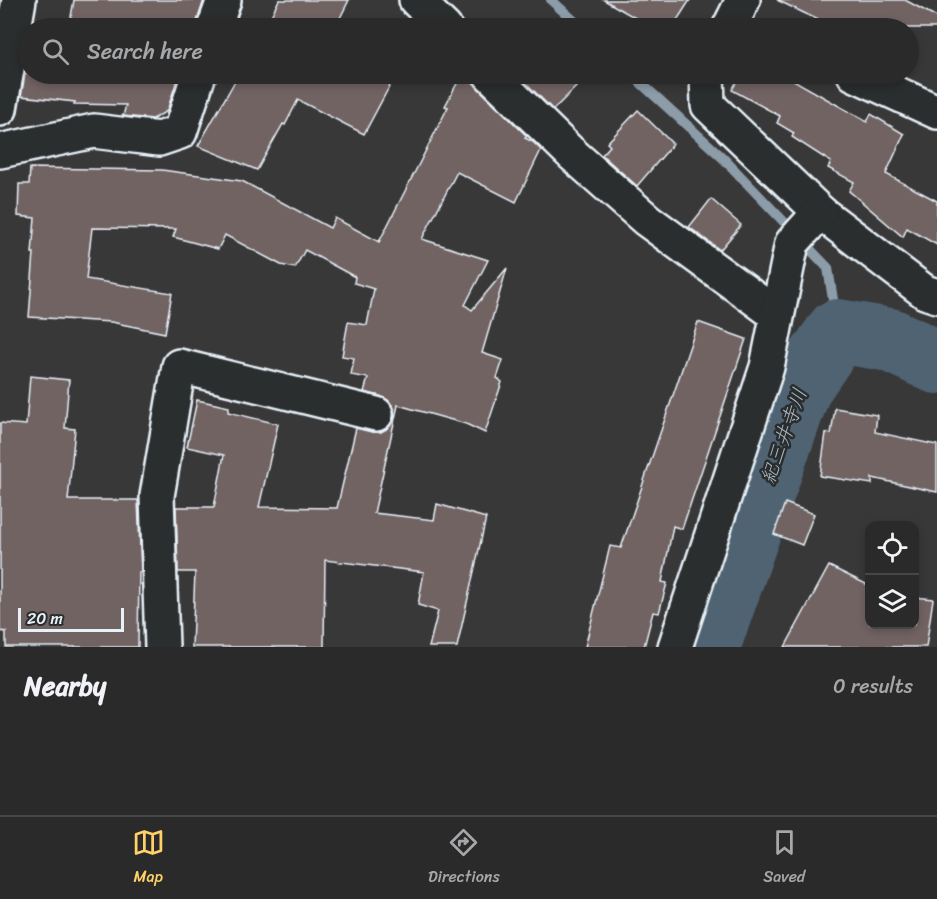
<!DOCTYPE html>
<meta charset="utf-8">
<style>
body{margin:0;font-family:Sriracha,"Klee One",sans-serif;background:#363637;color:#f1f3f6}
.controls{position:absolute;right:18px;bottom:18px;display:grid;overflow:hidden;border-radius:12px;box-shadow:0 3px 9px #0003}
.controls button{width:54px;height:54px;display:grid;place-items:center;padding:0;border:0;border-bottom:2px solid #464647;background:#2a2a2b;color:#f1f3f6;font:30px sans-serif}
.scale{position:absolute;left:18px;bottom:15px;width:106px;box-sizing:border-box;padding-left:6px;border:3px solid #e8f1f8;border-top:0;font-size:16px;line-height:21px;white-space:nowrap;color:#e8f1f8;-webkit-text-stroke:4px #2a2d2e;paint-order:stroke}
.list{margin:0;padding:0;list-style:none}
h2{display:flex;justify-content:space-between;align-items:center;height:78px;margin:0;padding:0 24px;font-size:26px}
h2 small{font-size:20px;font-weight:400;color:#a5a7a9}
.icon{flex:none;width:33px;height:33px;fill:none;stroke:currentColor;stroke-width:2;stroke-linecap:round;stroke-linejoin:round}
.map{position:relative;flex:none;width:937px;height:647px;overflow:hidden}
.search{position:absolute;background:#2a2a2b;box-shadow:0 3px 9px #0003;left:18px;right:18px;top:18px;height:66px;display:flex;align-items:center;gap:15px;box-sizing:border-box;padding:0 21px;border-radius:33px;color:#a5a7a9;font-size:22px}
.sheet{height:168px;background:#2a2a2b}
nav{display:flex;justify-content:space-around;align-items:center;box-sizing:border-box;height:84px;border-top:2px solid #464647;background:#2a2a2b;font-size:16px;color:#a5a7a9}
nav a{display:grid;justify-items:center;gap:3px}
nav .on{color:#ffd166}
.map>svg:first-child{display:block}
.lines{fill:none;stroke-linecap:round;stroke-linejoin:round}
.stream{stroke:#8c9ca8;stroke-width:10}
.river{stroke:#4f6372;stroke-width:64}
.building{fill:#726363;stroke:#e8f1f8;stroke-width:1.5}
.minor-casing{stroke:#e8f1f8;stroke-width:38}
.minor{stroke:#2a2d2e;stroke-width:33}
.labels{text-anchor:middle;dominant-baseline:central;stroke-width:5;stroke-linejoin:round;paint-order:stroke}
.water-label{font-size:20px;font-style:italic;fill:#abb8c2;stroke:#2a2d2e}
</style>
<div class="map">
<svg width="937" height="647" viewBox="0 0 937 647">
<rect width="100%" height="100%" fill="#383839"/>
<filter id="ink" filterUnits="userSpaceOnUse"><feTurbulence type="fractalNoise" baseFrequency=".0167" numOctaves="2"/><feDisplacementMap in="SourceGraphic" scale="12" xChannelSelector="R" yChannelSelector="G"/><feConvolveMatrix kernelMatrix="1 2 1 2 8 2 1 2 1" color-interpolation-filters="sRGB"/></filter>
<g filter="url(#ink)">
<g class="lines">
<g class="stream">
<path d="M551 0 582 28"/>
<path d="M631 74 723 158 828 268 838 331"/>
</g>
<path class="river" d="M708 647 800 387 838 331 890 340 937 362"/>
</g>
<g class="building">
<path d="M74 0H204L195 28H69Z"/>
<path d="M279 0H349L335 28H265Z"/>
<path d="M604 0H690L672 28H653Z"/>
<path d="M777 0H905L937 17V28H835Z"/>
<path d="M25 74H179L167 111 153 119 123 116 126 105 74 104 75 102 21 96Z"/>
<path d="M239 74H396L364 134 298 100 285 125 283 124 257 170 198 146Z"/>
<path d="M519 74H589L553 110 518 75Z"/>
<path d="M741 74H783L867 122 871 114 904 134 886 174 937 201V245L907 228 903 237 849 191 854 182 828 168 831 162 792 137 794 133 777 123 780 116 732 90Z"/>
<path d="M461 76 474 83 477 87 527 136 525 138 533 142 541 150 516 202 457 172 422 239 488 260 465 305 472 310 507 268 482 353 503 360 497 378 502 382 485 433 466 424 398 405 374 513 434 520 437 504 486 518 457 647H429L438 611 418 605 424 572 325 560 324 647H192L195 572H178L176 507H214L224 455 187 447 197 400 229 407 228 412 278 424 259 507 337 508 356 428 372 432H381L390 426 394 418V408L388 400 380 396 364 392 368 378 351 375 354 358 342 356 348 322 367 325 374 289 354 283 355 277 305 250 295 268 281 265 225 235 218 249 173 237 176 229 92 228 86 279 172 293 165 333 111 322 29 317 34 253H32L35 218 18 216 19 184H29L30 168 162 170 242 181 330 228 335 218 379 242 448 107 445 106Z"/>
<path d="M638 110 673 144 637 186 602 155 610 146 607 143Z"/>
<path d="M711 199 741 225 720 250 689 227Z"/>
<path d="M698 322 746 339 682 529 673 526 662 582 667 583 659 613 653 612 644 647H585L610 546 621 548Z"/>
<path d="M30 376 69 380 65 428 75 429 68 500H138L141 572H139L138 647H6V632L0 631V423L26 425Z"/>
<path d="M835 408 877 415 875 432 937 445V492L872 478V484L820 476 826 433 831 434Z"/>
<path d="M785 503 814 514 802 545 774 534Z"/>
<path d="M829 566 870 586V624H915V597L933 599 926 647H785Z"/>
</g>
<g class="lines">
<defs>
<g id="minor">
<path d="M416 0 445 28"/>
<path d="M214 28 224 0"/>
<path d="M729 28 743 0"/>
<path d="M490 74 571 153 647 220 777 315"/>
<path d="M707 74 708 105 820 212 925 292 937 296"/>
<path d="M854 74 937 112"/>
<path d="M0 109 19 0"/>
<path d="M0 151 94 131 159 139 180 132 199 74"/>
<path d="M162 647 157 496 179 366 376 414"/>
<path d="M675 647 767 367 792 243 820 212"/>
</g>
</defs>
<use href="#minor" class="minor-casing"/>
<use href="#minor" class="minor"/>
</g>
</g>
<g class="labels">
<g class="water-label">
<text transform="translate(784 436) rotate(-70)">紀三井寺川</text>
</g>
</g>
</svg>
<div class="controls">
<button><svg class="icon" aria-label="locate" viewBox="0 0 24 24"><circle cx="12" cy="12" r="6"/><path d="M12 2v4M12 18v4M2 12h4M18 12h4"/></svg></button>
<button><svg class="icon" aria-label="layers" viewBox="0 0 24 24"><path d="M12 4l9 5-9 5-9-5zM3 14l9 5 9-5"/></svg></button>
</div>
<div class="scale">20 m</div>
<div class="search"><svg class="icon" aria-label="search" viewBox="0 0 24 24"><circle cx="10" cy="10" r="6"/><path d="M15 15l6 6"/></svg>Search here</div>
</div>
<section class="sheet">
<h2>Nearby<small>0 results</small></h2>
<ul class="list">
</ul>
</section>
<nav>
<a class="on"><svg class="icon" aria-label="map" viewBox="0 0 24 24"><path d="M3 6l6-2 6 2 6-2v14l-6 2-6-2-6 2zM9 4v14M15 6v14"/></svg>Map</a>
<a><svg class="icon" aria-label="directions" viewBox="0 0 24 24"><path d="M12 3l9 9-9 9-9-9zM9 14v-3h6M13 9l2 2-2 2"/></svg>Directions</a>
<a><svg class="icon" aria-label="saved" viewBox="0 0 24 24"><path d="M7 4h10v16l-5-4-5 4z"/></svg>Saved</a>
</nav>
